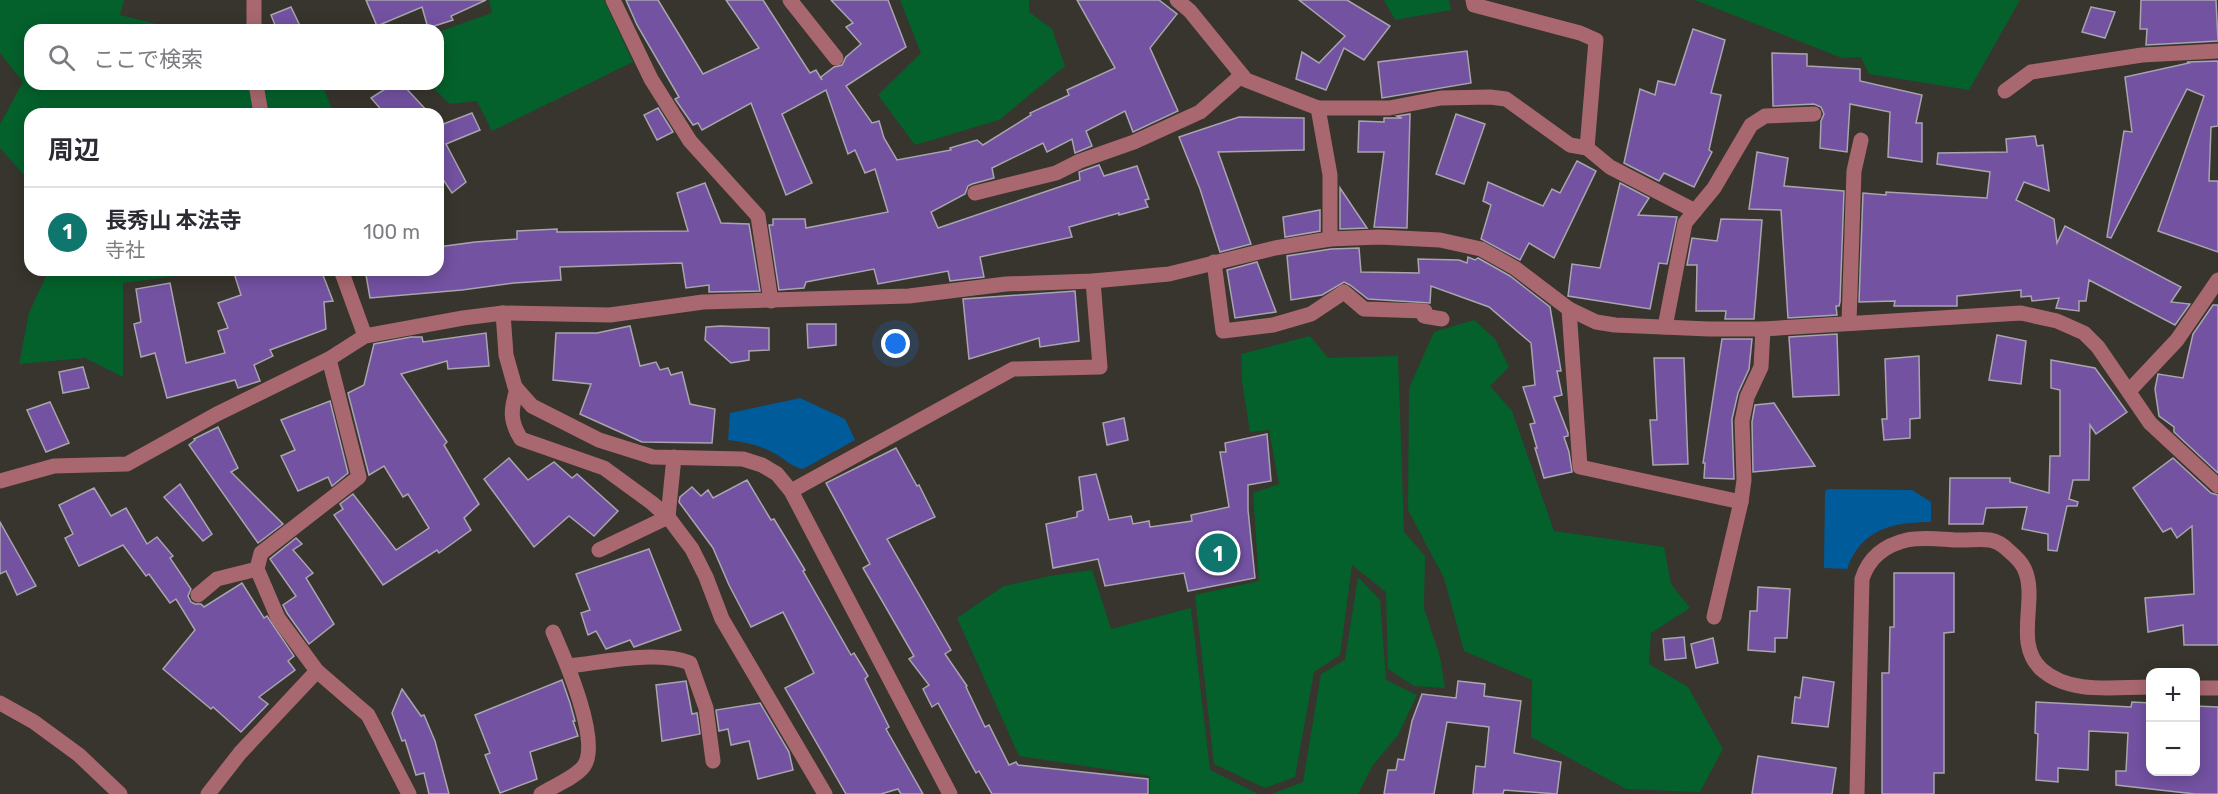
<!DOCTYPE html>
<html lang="ja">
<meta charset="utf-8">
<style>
body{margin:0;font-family:Rubik,"Noto Sans JP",sans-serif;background:#f7f7f7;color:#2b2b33}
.controls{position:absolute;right:18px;bottom:18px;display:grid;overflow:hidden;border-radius:12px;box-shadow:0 3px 15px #0003}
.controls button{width:54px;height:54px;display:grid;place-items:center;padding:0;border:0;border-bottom:2px solid #e1e1e2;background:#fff;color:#2b2b33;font:30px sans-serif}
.you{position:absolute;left:896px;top:344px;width:21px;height:21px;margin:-15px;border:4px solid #fff;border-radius:50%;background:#1a73e8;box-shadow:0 0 0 9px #1a73e833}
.badge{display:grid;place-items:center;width:39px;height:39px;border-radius:50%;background:#0f766e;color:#fff;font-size:20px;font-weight:700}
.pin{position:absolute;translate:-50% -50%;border:3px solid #fff;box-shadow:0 2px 6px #0006}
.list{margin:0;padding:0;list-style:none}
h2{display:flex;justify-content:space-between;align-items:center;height:78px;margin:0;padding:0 24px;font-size:26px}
h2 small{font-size:20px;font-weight:400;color:#7c7c81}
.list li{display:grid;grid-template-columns:39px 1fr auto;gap:18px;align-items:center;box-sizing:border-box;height:90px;padding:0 24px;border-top:2px solid #e1e1e2}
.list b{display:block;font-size:22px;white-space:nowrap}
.list p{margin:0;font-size:20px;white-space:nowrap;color:#7c7c81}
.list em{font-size:20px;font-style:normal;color:#7c7c81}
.icon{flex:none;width:33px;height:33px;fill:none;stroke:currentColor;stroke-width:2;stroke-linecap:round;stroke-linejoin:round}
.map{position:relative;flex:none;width:2218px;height:794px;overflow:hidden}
.search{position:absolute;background:#fff;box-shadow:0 3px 15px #0003;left:24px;top:24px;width:420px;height:66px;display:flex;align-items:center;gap:15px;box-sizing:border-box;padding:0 21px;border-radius:18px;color:#7c7c81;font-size:22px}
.panel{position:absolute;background:#fff;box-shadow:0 3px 15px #0003;left:24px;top:108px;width:420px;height:168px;border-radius:18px}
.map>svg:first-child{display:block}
.green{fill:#04612c}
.water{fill:#005b9a}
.building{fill:#7352a2;stroke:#a8a5ae;stroke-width:1.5}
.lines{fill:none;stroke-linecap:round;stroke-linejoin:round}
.minor{stroke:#a96870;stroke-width:15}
</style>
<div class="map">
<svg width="2218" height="794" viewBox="0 0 2218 794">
<rect width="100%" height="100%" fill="#37352d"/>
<g class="green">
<path d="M0 0H124L120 15 181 30H30V84H322L334 114H30V182L0 148V124L23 82 0 53Z"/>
<path d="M489 0H604L633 62 492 131 477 101 450 104 429 84H438V32L492 13Z"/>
<path d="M900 0H1029V12L1052 29 1065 66 999 120 915 145 878 95 921 53Z"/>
<path d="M1384 0H1449L1451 10 1395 20Z"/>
<path d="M1695 0H2020L1969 90 1869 74 1861 57 1842 58Z"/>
<path d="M49 270H185L183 275 123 283V377L85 358 19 364 29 313Z"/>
<path d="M1474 320 1495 339 1509 367 1490 386 1512 411 1554 531 1664 547 1671 584 1690 608 1651 633 1649 664 1688 687 1723 749 1700 792 1626 789 1531 737 1532 680 1464 651 1444 578 1408 510 1409 388 1434 332Z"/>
<path d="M1310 336 1328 358 1398 356 1404 532 1425 556 1424 608 1440 657 1445 688 1414 686 1388 669 1386 592 1352 565 1340 655 1314 672 1295 777 1265 788 1214 764 1195 595 1259 581 1253 493 1279 484 1269 430 1250 432 1242 381 1241 354Z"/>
<path d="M1092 570 1111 629 1191 608 1210 770 1258 794H1150V776L1019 756 957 618 1004 586 1050 576Z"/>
<path d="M1358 577 1380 600 1386 680 1417 695 1398 735 1373 765 1358 794H1272L1303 782 1321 674 1345 660Z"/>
</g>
<g class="water">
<path d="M800 398 845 419 855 440 803 469C791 467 784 458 774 453 760 445 744 442 728 440L730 413Z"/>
<path d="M1829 489 1912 490 1931 502V522C1893 522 1861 529 1847 569L1824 568 1825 491Z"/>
</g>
<g class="building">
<path d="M366 0H486L451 16 453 20 428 28 422 7 377 26Z"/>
<path d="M626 0H658L703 74 759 48 726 0H763L810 73 816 70 822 80 821 77 834 67 842 65 846 57 861 44 846 27 853 23 831 0H888L906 47 846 86 872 123 879 121 884 138 897 160 951 150 950 148 977 140 983 145 1031 115 1030 113 1069 95 1067 90 1115 68 1077 0H1159L1177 14 1150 48 1178 111 1133 132 1125 111 1086 131 1092 146 1075 153 1072 139 1047 152 1043 143 992 168 994 178 972 184 968 186 965 194 931 212 938 228 1080 180 1079 172 1099 165 1104 176 1137 166 1149 199 1145 200 1148 207 1119 215V213L1069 227 1072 237 980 257 984 277 950 281 948 271 878 284 874 269 806 282 804 288 779 290 769 225H773V219H805L806 228 888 212 875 169 865 173 855 150 848 154 826 90 782 114 812 183 786 195 751 103 702 130 698 123 693 125 675 99 679 97 637 25Z"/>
<path d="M1299 0H1347L1390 26 1364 60 1344 48 1326 90 1296 79 1302 52 1319 63 1345 36Z"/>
<path d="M2141 0H2216L2218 41 2146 45 2147 29H2140Z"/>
<path d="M291 7 302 30H277L271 15Z"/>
<path d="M2091 7 2115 12 2105 38 2082 32Z"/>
<path d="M1693 29 1725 40 1711 93 1721 95 1709 150 1712 152 1694 187 1664 173 1659 181 1624 163 1640 89 1655 95 1658 81 1675 85Z"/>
<path d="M1467 51 1471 83 1382 98 1378 62Z"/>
<path d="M1772 53 1807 54V66L1860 69V81L1922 95 1916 123H1922V162L1888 157 1890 112 1850 104 1847 152 1820 148 1821 121 1824 114 1821 107 1814 104 1773 106Z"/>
<path d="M2218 61V126L2211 127 2209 181H2218V252L2158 231 2204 96 2187 89 2111 238 2107 237 2124 131 2132 132 2125 77 2189 63 2187 62Z"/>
<path d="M393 84H402L430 114H385L371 98Z"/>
<path d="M658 108 673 132 657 140 644 115Z"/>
<path d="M472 113 480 130 446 144 466 182 452 193 438 172V126Z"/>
<path d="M1410 114 1407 228 1374 227 1384 152H1358L1359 121 1384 122V118H1402L1397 116Z"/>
<path d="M1456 114 1485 124 1464 184 1436 174Z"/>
<path d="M1239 117 1304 118V150L1218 152 1251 244 1220 252 1200 189 1179 137Z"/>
<path d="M2035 136 2037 146 2043 145 2049 191 2024 182 2016 200 2054 219 2057 243 2065 226 2181 287 2171 302 2190 304 2175 325 2089 280 2086 301H2079V311L2056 308 2059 298 2032 301 2031 296 2021 297V290L1957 296V306H1894L1895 301 1859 302 1863 193 1886 195V192L1987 198 1990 172 1937 164 1938 153 2007 152 2006 139Z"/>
<path d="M1757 152 1788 158 1784 186 1844 191 1840 302 1839 306H1836L1837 315 1788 318 1781 210 1749 209Z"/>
<path d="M1577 161 1596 171 1554 258 1529 243 1520 260 1481 239 1491 205 1483 201 1488 182 1543 206 1552 189 1560 193Z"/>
<path d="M705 183 721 223 749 224 760 291 709 292V285L686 288 682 263 560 267 561 280 514 283 462 290 370 298 366 275 396 270H438V247L475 242 517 239V231L557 229V232L688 231 677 193Z"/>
<path d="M1620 183 1649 198 1638 215 1677 217 1667 264 1659 263 1650 309 1568 296 1572 264 1600 268Z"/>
<path d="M1340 188 1367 228 1340 229Z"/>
<path d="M1320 210V231L1285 237 1283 217Z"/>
<path d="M1721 219 1762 220 1754 319H1725L1726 311H1696L1697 265H1687L1692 238 1717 241Z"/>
<path d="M1359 248 1361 272 1419 273 1418 259 1459 260 1467 263 1468 257 1475 260 1478 258 1510 276 1550 307 1561 371H1557L1562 395 1554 397 1568 433V436L1564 437 1569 452 1572 472 1544 478 1535 448H1537L1530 424 1535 423 1523 387 1535 385 1531 343 1489 307 1431 286 1430 303 1368 299 1350 285 1344 282 1322 295 1291 300 1287 256 1331 249Z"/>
<path d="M1257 262 1276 312 1235 318 1227 270Z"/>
<path d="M233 270H321L333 301 324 302 326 329 270 350 273 356 254 365 260 381 238 388 235 380 167 398 155 353 141 357 134 324 141 322 136 289 170 283 186 363 225 353 218 331 228 328 218 303 241 295Z"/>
<path d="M1075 291 1079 341 1040 347 1039 338 969 359 963 299Z"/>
<path d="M2213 305H2218V473L2174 432V427L2159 416 2155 389 2158 374 2183 378 2193 334Z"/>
<path d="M807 324H836V345L808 348Z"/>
<path d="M630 326 640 366 656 362 660 370 668 368 671 375 682 372 690 404 715 409 712 443 642 442 580 414 591 384 553 380 556 333H597Z"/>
<path d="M721 326 769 328V350L749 351V360L731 363 705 340 706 327Z"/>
<path d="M486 333 489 366 448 369 447 361 401 374 447 442 444 445 479 504 464 518 471 530 439 553 437 550 383 585 334 515 343 509 340 504 353 494 396 550 429 528 408 494 403 497 384 466 369 475 348 393 364 385 374 344 411 337H422L423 342Z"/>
<path d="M1837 334 1839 395 1793 397 1789 337Z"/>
<path d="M1997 335 2026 341 2021 384 1989 380Z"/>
<path d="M1722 339H1752L1749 369 1738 393 1732 419 1734 479 1704 478 1705 463H1703Z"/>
<path d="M1919 356 1920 418 1910 419V438L1884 440 1882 419H1887L1885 359Z"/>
<path d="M1654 358H1684L1688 464 1653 465 1650 420H1657Z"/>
<path d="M2051 360 2095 368 2127 412 2096 434 2090 425 2089 480H2073L2069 499 2078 502 2077 506H2067L2057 551 2048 550V534L2022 529 2027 507 1986 508 1983 524H1949L1950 478H2010V482L2049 493 2050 456H2060V390L2051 388Z"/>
<path d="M83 367 89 388 63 393 59 372Z"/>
<path d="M330 401 348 473 332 486 328 477 298 491 281 456 295 450 281 420Z"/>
<path d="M50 402 69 443 46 452 27 410Z"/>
<path d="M1774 403 1815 466 1753 472 1752 422 1755 405Z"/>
<path d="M1124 418 1128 440 1107 445 1103 423Z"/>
<path d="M218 427 238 468 231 472 283 524 258 543 189 445 195 440 194 439Z"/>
<path d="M1267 434 1271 481 1248 485V510L1255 578 1188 591 1184 573 1105 586 1098 559 1053 568 1046 524 1077 517V512L1083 510 1079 477 1096 474 1109 520 1131 516 1133 524 1149 521 1150 527 1192 521 1191 515 1229 507 1220 452H1226L1225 443Z"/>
<path d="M896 448 917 486 919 485 935 517 887 539 951 650 945 654 967 686 966 687 985 727 989 725 1009 765 1016 762 1018 765 1148 779V794H992L979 771 976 773 938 703 932 707 923 689 929 685 909 659 914 656 863 568 870 564 826 483Z"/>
<path d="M509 458 528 480 554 462 572 478 577 474 618 511 594 536 569 516 534 547 484 479Z"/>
<path d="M2173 458 2211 493 2218 495V645H2184L2183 625 2148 632 2145 598 2194 594 2192 526 2177 538 2171 528 2163 532 2133 488Z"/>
<path d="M747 480 771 520 774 519 805 570 803 571 851 655 854 653 868 676 865 679 889 727 886 729 923 794H901L898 789 881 794H846L785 688 814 673 783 612 751 627 729 585 713 548 679 502 680 497 692 487 701 496 708 490 713 498Z"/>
<path d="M180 484 212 534 203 541 164 497Z"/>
<path d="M94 488 111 516 126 508 147 544 157 537 173 556 170 558 191 589 188 596 191 602 195 604H201L204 607 242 583 264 618 267 616 294 656 288 661 295 670 259 697 268 704 241 732 213 707 211 709 163 669 195 630 176 599 170 603 149 574 146 576 123 545 79 566 65 538 73 534 59 505Z"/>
<path d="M0 522 36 586 17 595 6 571 0 574Z"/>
<path d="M296 538 302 544 293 550 313 573 306 578 334 624 309 644 287 613 283 605 296 596 270 559Z"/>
<path d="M649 549 681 630 634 647 630 640 606 649 596 631 588 635 581 613 590 610 576 574Z"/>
<path d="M1894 573H1954V632L1944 633V773H1934V794H1882V673H1889L1890 627H1894Z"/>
<path d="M1758 587 1790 589 1787 638H1775V652L1748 650 1750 611H1757Z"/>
<path d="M1684 637 1686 658 1665 660 1663 639Z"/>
<path d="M1713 638 1718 663 1696 668 1691 644Z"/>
<path d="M1803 677 1834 682 1828 727 1792 723 1795 697 1800 698Z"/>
<path d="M562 680 570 703 575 721H573L578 736 530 752 537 779 500 793 485 755 490 753 475 715Z"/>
<path d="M686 681 692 714 697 713 700 734 662 741 656 685Z"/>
<path d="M1458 681 1485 684 1484 696 1521 701 1514 753 1561 762 1557 794 1504 790 1503 794H1473L1476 766 1485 767 1489 727 1447 722 1434 794H1384L1388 770H1396L1398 759 1404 760 1412 721 1422 694 1456 698Z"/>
<path d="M402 689 421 716 424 715 435 741 449 794H429L424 773 416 775 405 740 402 741 392 713Z"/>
<path d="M2036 702 2131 707 2132 702 2151 703V771H2196V706L2218 707V794H2195L2116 785V771H2126L2128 733 2089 731 2088 770 2058 768V782L2036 780 2038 734 2035 733Z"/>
<path d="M760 703 789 752 793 770 758 779 749 741 731 745 728 729 719 731 716 710Z"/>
<path d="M1758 756 1836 768 1832 794H1752Z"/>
</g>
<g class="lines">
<g class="minor">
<path d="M613 0 651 79 690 141 758 216 771 301"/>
<path d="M790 0 836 58"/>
<path d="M1177 0 1190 11 1246 80 1318 108 1330 175V239"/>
<path d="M1473 0 1474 5 1580 33 1596 40 1587 148"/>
<path d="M254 30V0"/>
<path d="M256 84 261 114"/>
<path d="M2005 91 2031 72 2142 55 2218 51"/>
<path d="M1318 108H1389L1441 98 1490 97 1506 99 1570 145 1587 148 1610 167 1695 211"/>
<path d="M975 193 1056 173 1080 161 1134 142 1200 112 1242 75"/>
<path d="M1214 262 1223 331 1273 325 1311 314 1344 292 1364 309 1425 311 1424 316 1442 319"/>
<path d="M341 270 365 336"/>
<path d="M1569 309 1580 467 1741 502"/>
<path d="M503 313 506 355 515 387 532 406 599 440 653 457 743 459 762 465 777 474 791 491 950 794"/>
<path d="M1849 322 1854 171 1861 140"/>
<path d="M1665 327 1685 223 1714 188 1751 125 1765 116 1814 114"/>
<path d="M329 359 359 477 261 553 257 569 278 618 317 671 368 715 409 794"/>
<path d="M517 389C511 409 509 420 521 439L604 468 652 503 668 517"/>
<path d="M2129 391 2177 340 2218 280"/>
<path d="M0 481 54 466 127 464 217 414 329 359 365 336 463 318 503 313 610 315 703 302 909 296 1006 284 1093 281 1169 274 1275 248 1330 239 1379 237 1440 240 1481 249 1515 268 1569 309 1596 322 1615 325 1709 329H1763L2021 313 2057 321 2084 333 2098 347 2150 423 2218 486"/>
<path d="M791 491 1013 369 1100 367 1093 281"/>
<path d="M668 517 674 457"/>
<path d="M599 550 668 517 692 549 706 577 722 619 825 794"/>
<path d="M198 595 217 579 257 569"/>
<path d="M1714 617 1741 502 1744 480 1742 421 1747 397 1761 367 1763 329"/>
<path d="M568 666C606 662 655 650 690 663L706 708 713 761"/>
<path d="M2196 688H2218"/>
<path d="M0 703 34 722 79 755 120 794"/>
<path d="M208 794 240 753 317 671"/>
<path d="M541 794C553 786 575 778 584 766 601 741 565 659 553 632"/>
<path d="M1857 794 1862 579C1869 557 1885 545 1907 540 1924 536 1945 540 1962 540 1971 540 1981 539 1990 540 1997 541 2004 546 2009 551 2015 556 2021 562 2024 568 2039 599 2013 642 2041 669 2070 695 2114 687 2150 687"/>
</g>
</g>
</svg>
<div class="controls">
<button>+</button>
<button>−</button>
</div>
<div class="you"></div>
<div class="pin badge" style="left:1218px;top:553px">1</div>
<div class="search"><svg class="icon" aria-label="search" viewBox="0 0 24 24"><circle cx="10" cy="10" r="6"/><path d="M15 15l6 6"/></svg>ここで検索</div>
<section class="panel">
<h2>周辺<small></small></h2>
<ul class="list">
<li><span class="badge">1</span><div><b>長秀山 本法寺</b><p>寺社</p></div><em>100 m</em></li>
</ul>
</section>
</div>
